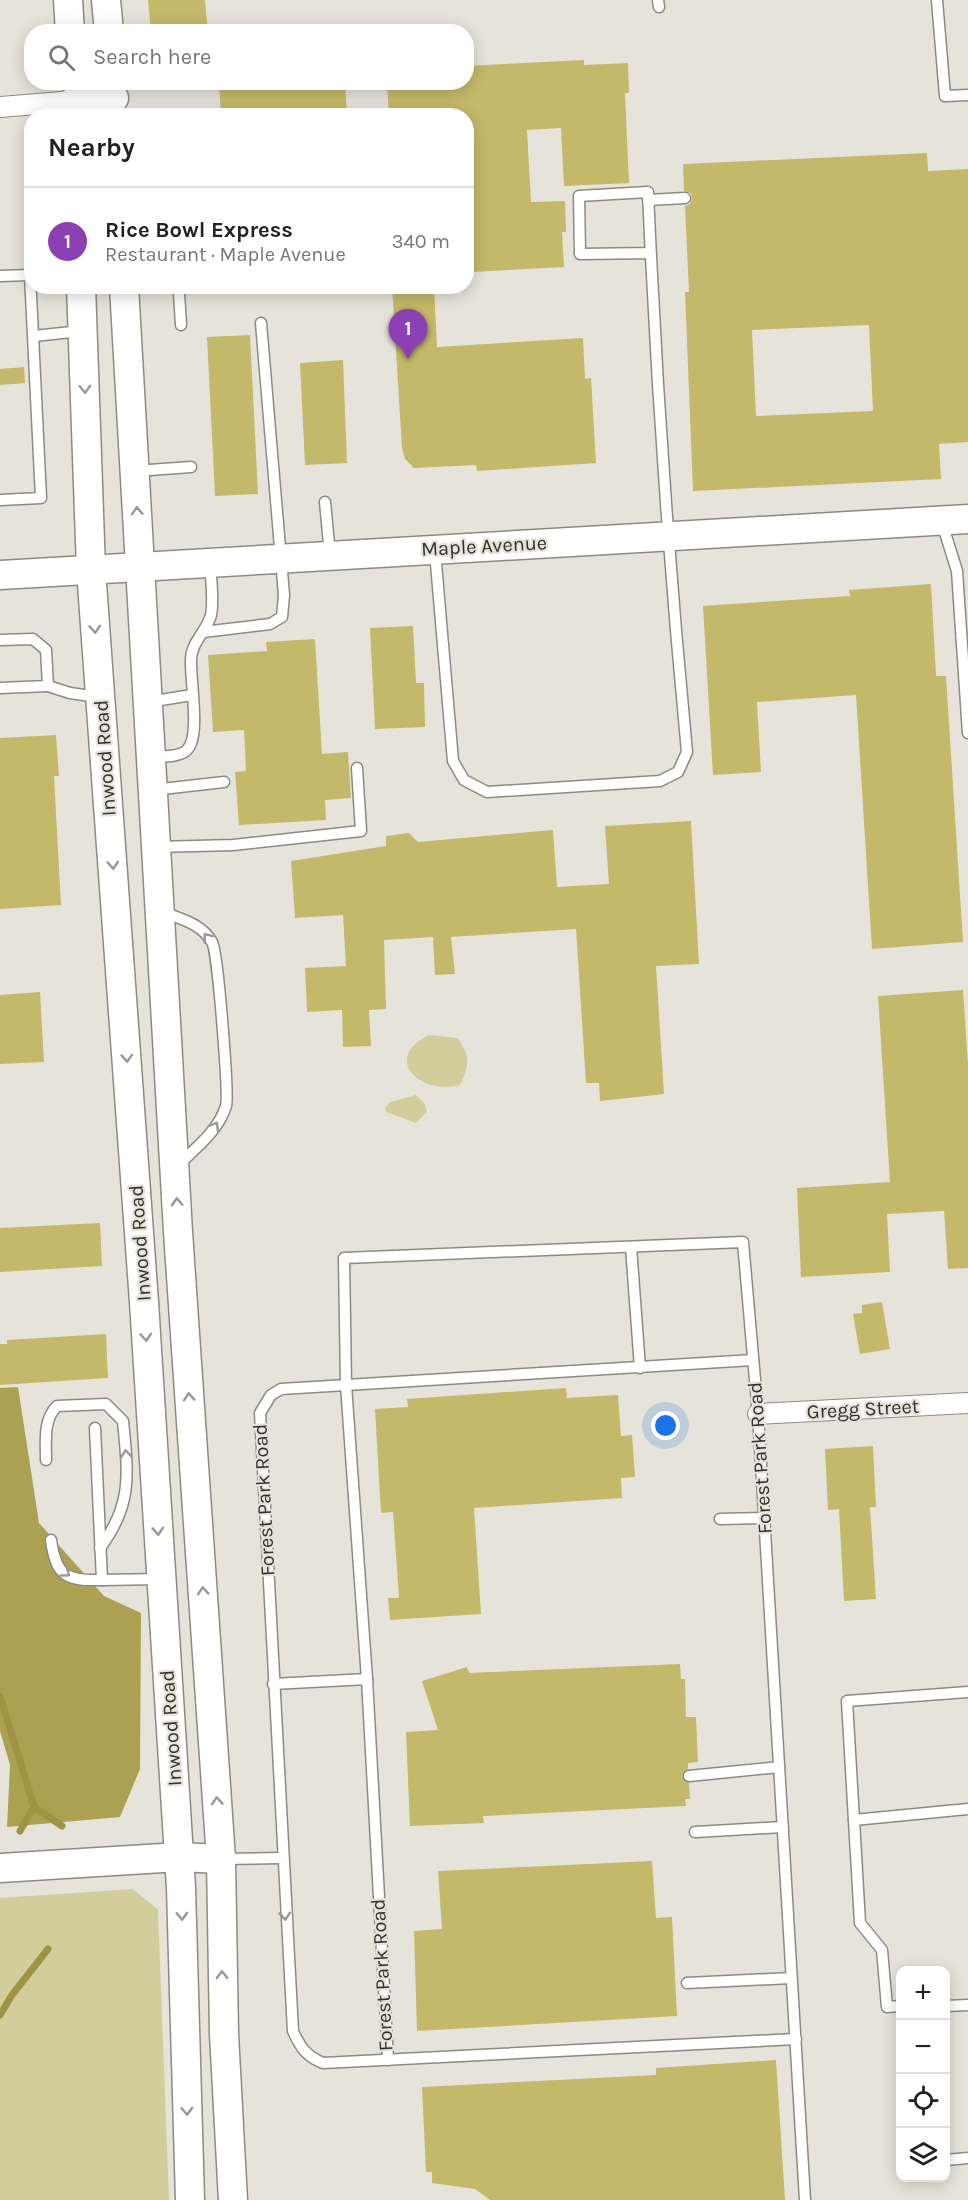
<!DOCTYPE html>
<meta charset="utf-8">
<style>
body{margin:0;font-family:Karla,sans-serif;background:#f2f2f2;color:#222}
.controls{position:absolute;right:18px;bottom:18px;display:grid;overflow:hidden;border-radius:12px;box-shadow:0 3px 15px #0003}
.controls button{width:54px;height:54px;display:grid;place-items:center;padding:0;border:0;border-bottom:2px solid #e0e0e0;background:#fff;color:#222;font:30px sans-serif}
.you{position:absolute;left:666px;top:1426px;width:21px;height:21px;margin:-15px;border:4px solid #fff;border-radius:50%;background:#1a73e8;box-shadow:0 0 0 9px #1a73e833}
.badge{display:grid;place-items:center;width:39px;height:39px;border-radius:50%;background:#8b41b3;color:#fff;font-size:20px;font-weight:700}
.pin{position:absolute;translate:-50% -50px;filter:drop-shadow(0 2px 3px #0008)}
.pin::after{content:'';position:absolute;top:32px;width:21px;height:18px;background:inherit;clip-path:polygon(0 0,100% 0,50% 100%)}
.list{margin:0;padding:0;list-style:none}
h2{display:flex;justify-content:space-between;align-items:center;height:78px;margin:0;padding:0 24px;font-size:26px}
h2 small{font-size:20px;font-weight:400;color:#767676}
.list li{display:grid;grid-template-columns:39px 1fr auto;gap:18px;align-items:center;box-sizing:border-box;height:108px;padding:0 24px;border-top:2px solid #e0e0e0}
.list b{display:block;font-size:22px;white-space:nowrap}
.list p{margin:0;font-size:20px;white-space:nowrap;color:#767676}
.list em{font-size:20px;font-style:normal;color:#767676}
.icon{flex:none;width:33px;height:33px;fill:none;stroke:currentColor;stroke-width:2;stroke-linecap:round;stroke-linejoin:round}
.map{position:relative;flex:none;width:968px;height:2200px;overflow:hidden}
.search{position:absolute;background:#fff;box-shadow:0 3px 15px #0003;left:24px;top:24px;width:450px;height:66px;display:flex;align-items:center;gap:15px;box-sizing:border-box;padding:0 21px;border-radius:24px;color:#767676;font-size:22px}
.panel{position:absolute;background:#fff;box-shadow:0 3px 15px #0003;left:24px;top:108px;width:450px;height:186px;border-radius:24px}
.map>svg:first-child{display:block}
.green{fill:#d3cd9b}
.forest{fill:#aca152}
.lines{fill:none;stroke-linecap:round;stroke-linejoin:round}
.stream{stroke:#9e9444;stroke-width:7}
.building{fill:#c4b96a;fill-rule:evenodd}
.lane-casing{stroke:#8c8b81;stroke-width:13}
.street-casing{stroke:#8c8b81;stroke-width:22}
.secondary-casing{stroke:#8c8b81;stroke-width:31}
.lane{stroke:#fff;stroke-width:10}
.street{stroke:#fff;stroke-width:20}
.secondary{stroke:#fff;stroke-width:28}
.oneway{stroke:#989896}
.labels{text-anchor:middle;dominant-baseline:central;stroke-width:4.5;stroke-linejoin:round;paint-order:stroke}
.street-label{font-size:20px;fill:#31302c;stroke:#e6e4da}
</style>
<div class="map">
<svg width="968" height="2200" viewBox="0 0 968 2200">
<rect width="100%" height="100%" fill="#e6e4da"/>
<g class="green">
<path d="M429 1035 458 1038C470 1058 470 1063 460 1085 422 1096 380 1059 429 1035Z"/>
<path d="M416 1095 424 1103 427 1112 416 1123 386 1112 385 1108 390 1102Z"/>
<path d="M133 1889 158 1910 169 2200H0V1898Z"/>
</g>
<path class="forest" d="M18 1387 39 1523 104 1596 141 1613 140 1769 120 1817 7 1827 10 1765 0 1731V1388Z"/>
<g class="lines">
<g class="stream">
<path d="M0 1696 34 1807 62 1826"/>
<path d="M20 1831 34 1807"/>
<path d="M0 2015 12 1995 48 1949"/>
</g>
</g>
<g class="building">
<path d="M148 0H205L208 32H151Z"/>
<path d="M584 60V65L628 63 629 93H625L629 183 564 186 561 128 527 130 531 202 565 201 566 232H562L564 267 472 272 466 116H389L387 82H466V66Z"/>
<path d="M219 82H345L347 116H221Z"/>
<path d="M927 153 928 171 968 169V442L939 444 941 479 693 491 685 292H689L685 206 690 204 692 198 691 193 684 191 683 164ZM869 325 873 411 756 416 752 330Z"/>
<path d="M392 286H434L437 347 583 338 585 379 591 378 596 463 477 471 476 465 414 468 405 459 402 448Z"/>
<path d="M250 335 258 494 215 496 207 337Z"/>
<path d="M343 360 347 463 305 465 300 363Z"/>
<path d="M24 367 25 383 0 385V369Z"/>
<path d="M931 584 936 676H946L963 942 872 949 856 695 757 702 761 772 713 775 703 606 850 596 849 590Z"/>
<path d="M413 626 416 683H424L425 727 375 729 370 628Z"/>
<path d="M315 639 322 754 348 752 351 798 325 800 326 820 239 825 235 772 246 771 244 730 213 732 208 655 267 651 266 642Z"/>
<path d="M56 735 59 776H54L61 905 0 909V738Z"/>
<path d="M691 821 699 964 656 966 664 1094 600 1101 599 1083H586L576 929 451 937 455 974 435 975 433 937 384 940 386 1009 369 1010 371 1046 343 1047 342 1010 307 1012 305 968 346 966 343 915 295 918 291 861 386 846V836L409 833 418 842 553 830 557 887 609 884 605 826Z"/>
<path d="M963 990 968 1064V1268L948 1269 944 1211 887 1214 890 1272 801 1277 797 1188 890 1182 878 996Z"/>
<path d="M40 992 44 1062 0 1064V995Z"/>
<path d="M100 1223 102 1266 0 1272V1228Z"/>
<path d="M882 1302 890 1349 860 1354 853 1314 862 1313V1305Z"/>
<path d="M106 1334 108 1378 0 1385V1344H7V1340Z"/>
<path d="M566 1388 567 1398 618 1395 621 1436 632 1435 635 1477 621 1478 622 1498 474 1508 481 1614 390 1620 388 1598H399L393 1512 381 1513 375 1409 408 1407 407 1399Z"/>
<path d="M873 1446 876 1507H870L876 1599 844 1601 839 1509 828 1510 825 1449Z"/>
<path d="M680 1664 681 1679H685L686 1717H696L698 1762 688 1763V1769L682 1776 689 1783 690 1799H685L686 1806 483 1816 484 1823 410 1826 406 1732 438 1730 422 1681 467 1667 469 1673Z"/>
<path d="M652 1861 656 1918 672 1917 677 2016 417 2031 414 1931 442 1929 438 1871Z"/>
<path d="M776 2060 785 2200H490L475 2189 432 2183V2172H426L422 2087 656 2075V2068Z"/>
</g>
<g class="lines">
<defs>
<g id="lane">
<path d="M658 0 659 7"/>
<path d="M937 0 945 96 968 95"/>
<path d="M648 200 685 198"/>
<path d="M0 276 30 275 41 498 0 500"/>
<path d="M181 325 179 293 182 286"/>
<path d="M34 336 81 331"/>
<path d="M135 471 191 467"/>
<path d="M325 502 330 555"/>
<path d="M942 523 957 571 968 733"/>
<path d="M435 552 453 761 464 780 487 792 660 781 678 772 687 752C669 565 656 379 648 192L579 196 580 254 651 253"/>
<path d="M203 632 270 624 282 617 284 595 261 323"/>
<path d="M0 640 33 639 46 650 48 686 0 688"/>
<path d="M48 686 70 693 98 697"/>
<path d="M148 702 192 695"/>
<path d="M151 756C161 756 179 758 187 750 201 736 190 681 191 660 191 642 207 631 211 615 214 599 211 580 210 564"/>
<path d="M153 790 224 782"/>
<path d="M156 847 233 845 361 831 357 768"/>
<path d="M163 912C181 919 202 924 212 942 218 952 229 1095 226 1106 219 1130 195 1149 177 1166"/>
<path d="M631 1247 640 1368"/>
<path d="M753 1360 281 1389 271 1395 260 1413 293 2031C300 2047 306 2056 323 2063L796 2039"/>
<path d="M95 1428 102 1580 161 1579"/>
<path d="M46 1460C46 1441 43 1420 57 1406L106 1404 123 1421C128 1474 133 1504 100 1548"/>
<path d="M720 1519 764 1518"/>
<path d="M51 1540C56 1576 66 1581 102 1580"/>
<path d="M367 1679 346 1385 344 1258 743 1242 758 1414 805 2200"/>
<path d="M273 1684 367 1679 388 2060"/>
<path d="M689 1776 779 1767"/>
<path d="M854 1820 968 1809"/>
<path d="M695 1832 783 1827"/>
<path d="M222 1859 281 1858"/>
<path d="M687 1983 791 1978"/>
<path d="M900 2006 887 2007 882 1950 860 1923 847 1701 968 1692"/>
<path d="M946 2006 968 2005"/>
<path d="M946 2160 968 2158"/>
</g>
<g id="street">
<path d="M0 107 74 101"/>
<path d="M758 1414 968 1403"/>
</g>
<g id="secondary">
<path d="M68 0 70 32"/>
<path d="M106 0 109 32"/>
<path d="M74 101 114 98"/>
<path d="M81 286 91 570 144 1302 181 1888 190 2200"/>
<path d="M124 286 178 1232 221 1859 224 2034 233 2200"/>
<path d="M0 575 968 519"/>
<path d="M0 1868 179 1857 221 1859"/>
</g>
</defs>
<use href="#lane" class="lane-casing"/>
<use href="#street" class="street-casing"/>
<use href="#secondary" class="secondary-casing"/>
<use href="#lane" class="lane"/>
<use href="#street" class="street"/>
<use href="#secondary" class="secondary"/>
</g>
<defs><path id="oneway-chevron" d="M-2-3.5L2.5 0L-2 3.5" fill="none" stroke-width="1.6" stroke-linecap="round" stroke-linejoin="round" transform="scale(1.5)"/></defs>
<g class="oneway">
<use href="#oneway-chevron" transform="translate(85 389) rotate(88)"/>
<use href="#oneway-chevron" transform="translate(137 511) rotate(-93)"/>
<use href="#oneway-chevron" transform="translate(95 629) rotate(86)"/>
<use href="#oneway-chevron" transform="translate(113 865) rotate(86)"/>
<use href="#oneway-chevron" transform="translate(207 937) rotate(-128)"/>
<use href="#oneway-chevron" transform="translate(127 1058) rotate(86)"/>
<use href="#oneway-chevron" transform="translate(215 1126) rotate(-59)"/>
<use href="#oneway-chevron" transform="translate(177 1202) rotate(-93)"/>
<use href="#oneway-chevron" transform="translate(146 1337) rotate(86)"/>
<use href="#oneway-chevron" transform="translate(189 1397) rotate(-94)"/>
<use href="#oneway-chevron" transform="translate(126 1454) rotate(-95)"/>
<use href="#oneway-chevron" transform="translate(158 1531) rotate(86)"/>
<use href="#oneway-chevron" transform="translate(66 1573) rotate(36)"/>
<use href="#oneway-chevron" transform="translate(203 1591) rotate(-94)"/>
<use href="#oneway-chevron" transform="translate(217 1801) rotate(-94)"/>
<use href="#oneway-chevron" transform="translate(182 1916) rotate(88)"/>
<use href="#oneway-chevron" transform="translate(285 1916) rotate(86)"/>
<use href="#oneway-chevron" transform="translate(222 1975) rotate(-91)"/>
<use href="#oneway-chevron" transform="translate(187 2111) rotate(88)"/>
</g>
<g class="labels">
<g class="street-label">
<text transform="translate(484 546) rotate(-3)">Maple Avenue</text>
<text transform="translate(105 758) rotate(-94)">Inwood Road</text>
<text transform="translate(140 1243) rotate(-94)">Inwood Road</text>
<text transform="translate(863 1409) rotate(-3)">Gregg Street</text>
<text transform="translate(760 1458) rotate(-94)">Forest Park Road</text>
<text transform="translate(264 1500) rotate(-93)">Forest Park Road</text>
<text transform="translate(171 1728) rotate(-94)">Inwood Road</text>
<text transform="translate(382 1975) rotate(-93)">Forest Park Road</text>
</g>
</g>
</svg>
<div class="controls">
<button>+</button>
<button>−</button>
<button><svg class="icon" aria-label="locate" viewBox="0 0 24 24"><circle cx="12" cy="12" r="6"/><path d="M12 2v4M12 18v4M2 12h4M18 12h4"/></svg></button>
<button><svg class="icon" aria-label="layers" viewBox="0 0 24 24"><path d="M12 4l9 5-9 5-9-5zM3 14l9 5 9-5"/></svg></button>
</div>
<div class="you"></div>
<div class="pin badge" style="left:408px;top:359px">1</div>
<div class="search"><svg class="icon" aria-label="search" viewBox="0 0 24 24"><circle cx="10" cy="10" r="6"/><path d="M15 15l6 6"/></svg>Search here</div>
<section class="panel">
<h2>Nearby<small></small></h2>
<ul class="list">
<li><span class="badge">1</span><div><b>Rice Bowl Express</b><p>Restaurant · Maple Avenue</p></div><em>340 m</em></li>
</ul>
</section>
</div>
